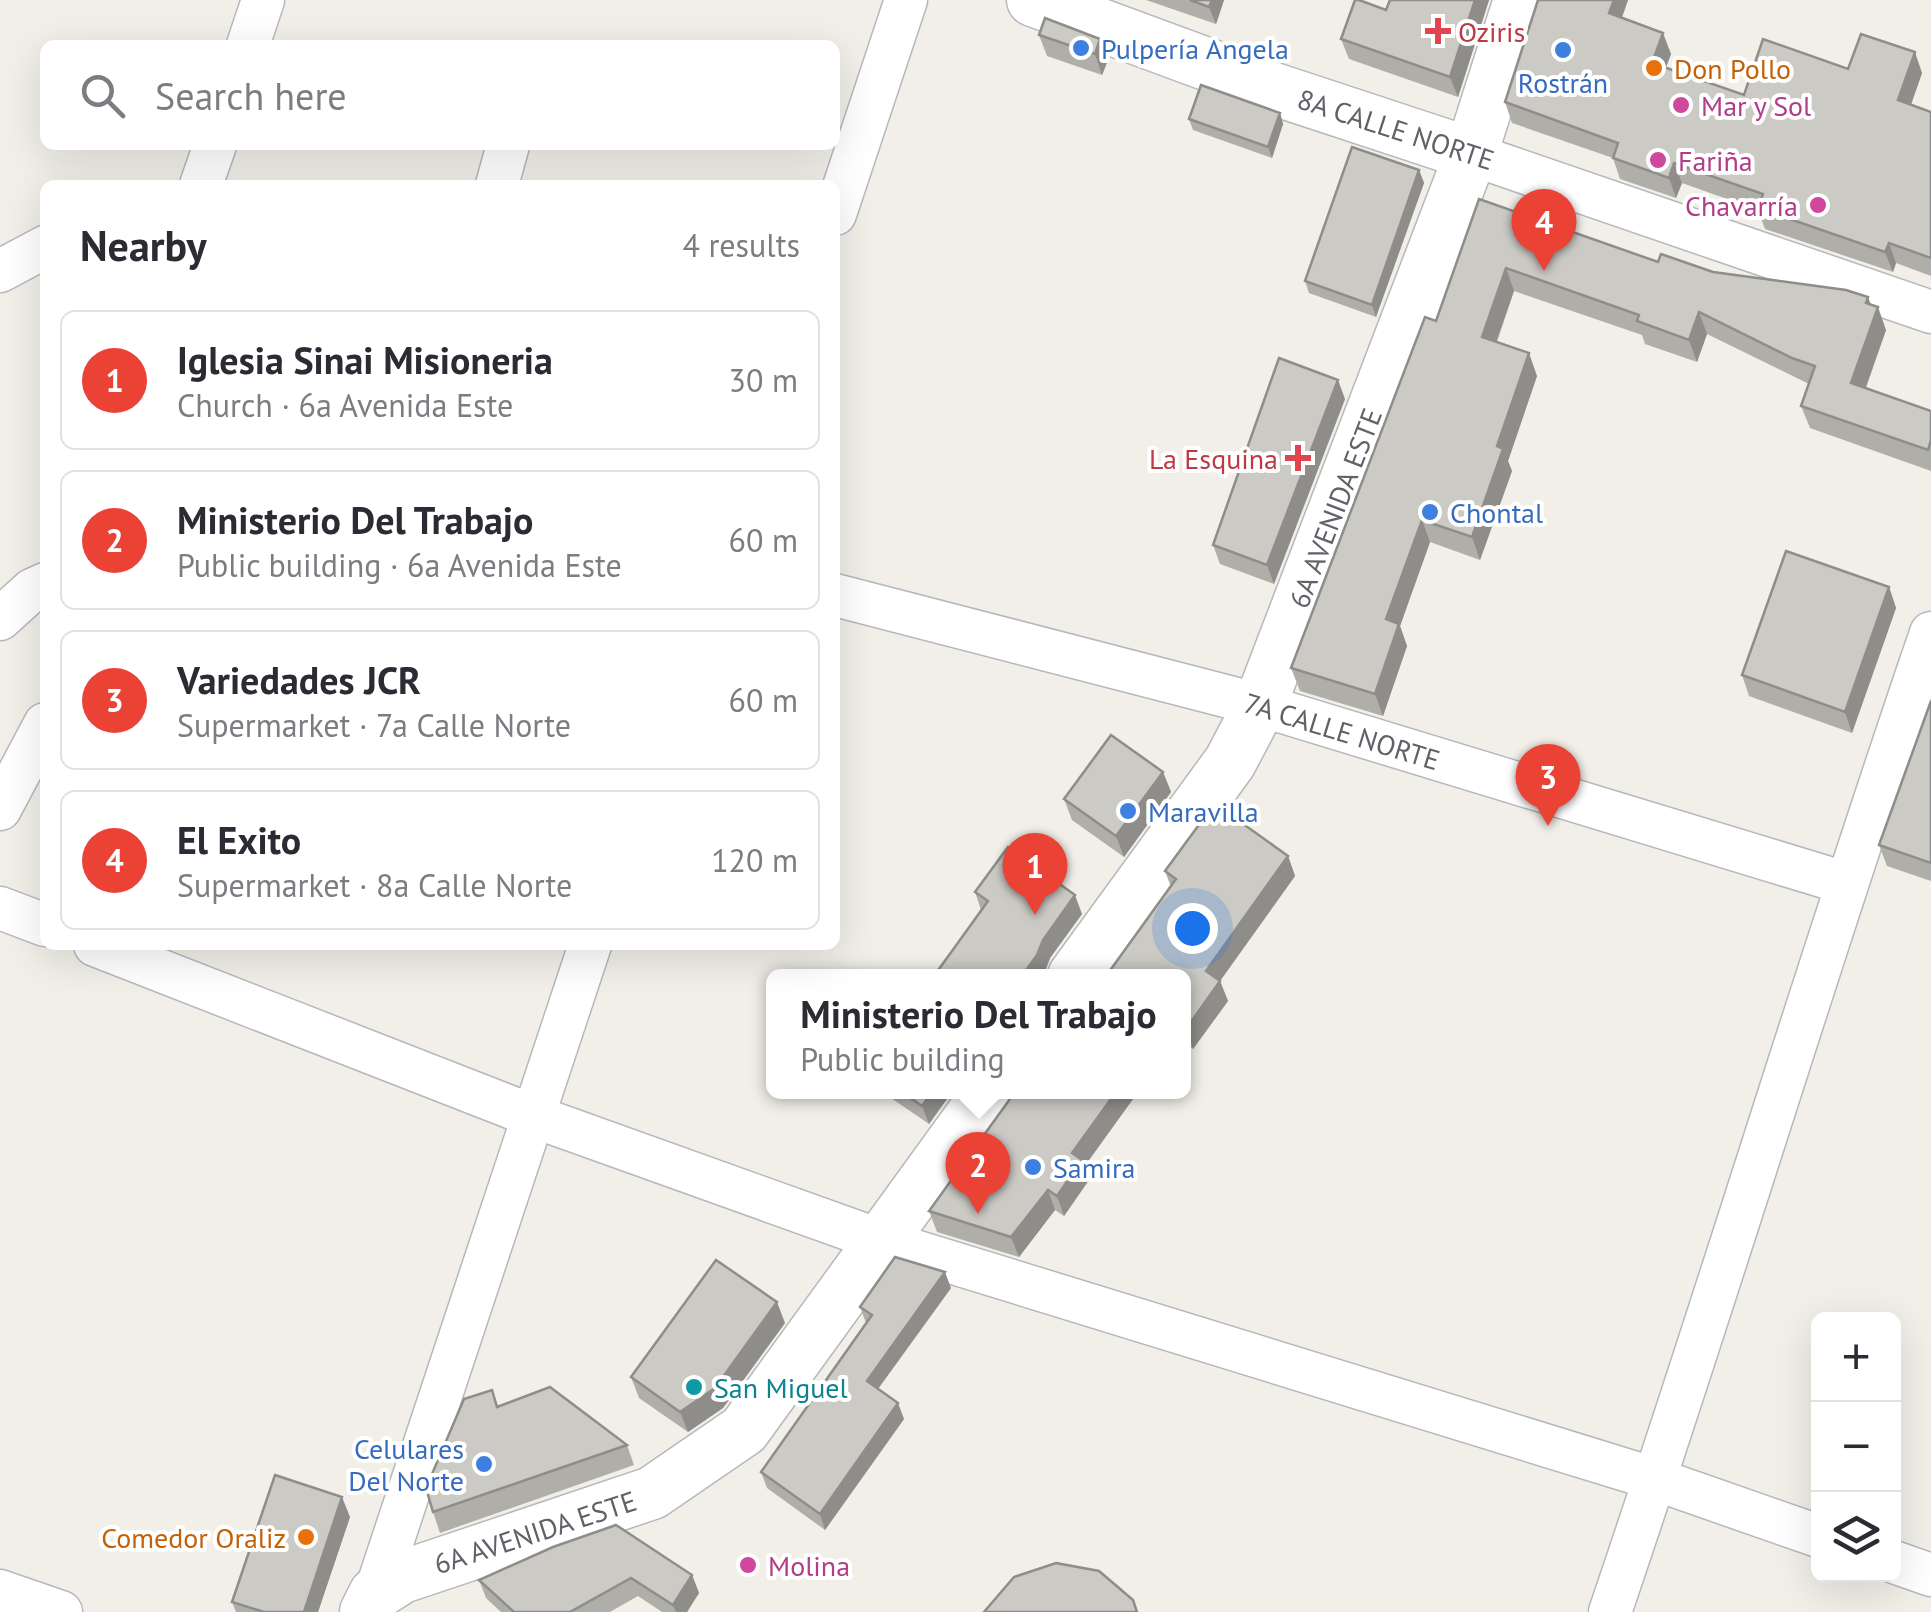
<!DOCTYPE html>
<meta charset="utf-8">
<style>
body{margin:0;font-family:"PT Sans",sans-serif;background:#f2f2f3;color:#2b2b33}
.controls{position:absolute;right:30px;bottom:30px;display:grid;overflow:hidden;border-radius:15px;box-shadow:0 10px 40px #0002}
.controls button{width:90px;height:90px;display:grid;place-items:center;padding:0;border:0;border-bottom:2px solid #e1e1e2;background:#fff;color:#2b2b33;font:50px sans-serif}
.you{position:absolute;left:1192px;top:928px;width:35px;height:35px;margin:-25px;border:8px solid #fff;border-radius:50%;background:#1a73e8;box-shadow:0 0 0 15px #1a73e833}
.badge{display:grid;place-items:center;width:65px;height:65px;border-radius:50%;background:#ea4335;color:#fff;font-size:32px;font-weight:700}
.pin{position:absolute;translate:-50% -82px;filter:drop-shadow(0 2px 5px #0008)}
.pin::after{content:'';position:absolute;top:52px;width:35px;height:30px;background:inherit;clip-path:polygon(0 0,100% 0,50% 100%)}
.popup{position:absolute;left:766px;top:969px;width:425px;height:130px;box-sizing:border-box;display:grid;place-content:center;border-radius:15px;background:#fff;filter:drop-shadow(0 2px 8px #0005);font-size:32px;white-space:nowrap;color:#7c7c81}
.popup b{font-size:38px;color:#2b2b33}
.popup::after{content:'';position:absolute;left:50%;top:100%;margin-left:-20px;border:20px solid transparent;border-top-color:#fff}
.list{margin:0;padding:0;list-style:none}
h2{display:flex;justify-content:space-between;align-items:center;height:130px;margin:0;padding:0 40px;font-size:42px}
h2 small{font-size:32px;font-weight:400;color:#7c7c81}
.list li{display:grid;grid-template-columns:65px 1fr auto;gap:30px;align-items:center;box-sizing:border-box;height:140px;margin:0 20px 20px;padding:0 20px;border:2px solid #e1e1e2;border-radius:15px}
.list b{display:block;font-size:38px;white-space:nowrap}
.list p{margin:0;font-size:32px;white-space:nowrap;color:#7c7c81}
.list em{font-size:32px;font-style:normal;color:#7c7c81}
.icon{flex:none;width:55px;height:55px;fill:none;stroke:currentColor;stroke-width:2;stroke-linecap:round;stroke-linejoin:round}
.map{position:relative;flex:none;width:1931px;height:1612px;overflow:hidden}
.search{position:absolute;background:#fff;box-shadow:0 10px 40px #0002;left:40px;top:40px;width:800px;height:110px;display:flex;align-items:center;gap:25px;box-sizing:border-box;padding:0 35px;border-radius:15px;color:#7c7c81;font-size:38px}
.panel{position:absolute;background:#fff;box-shadow:0 10px 40px #0002;left:40px;top:180px;width:800px;height:770px;border-radius:15px}
.map>svg:first-child{display:block}
.lines{fill:none;stroke-linecap:round;stroke-linejoin:round}
.minor-casing{stroke:#b5b8bc;stroke-width:45}
.tertiary-casing{stroke:#b5b8bc;stroke-width:55}
.minor{stroke:#fff;stroke-width:42}
.tertiary{stroke:#fff;stroke-width:52}
.wall{fill:#afaea9}
.shaded-wall{fill:#8f8d8a}
.building{fill:#cccac5;stroke:#8f8d8a;stroke-width:2.5}
.health-dot{fill:#e0444e;stroke:#fff;stroke-width:4}
.shop-dot{fill:#3f7fe0;stroke:#fff;stroke-width:4}
.food-dot{fill:#e8710a;stroke:#fff;stroke-width:4}
.hotel-dot{fill:#d1479c;stroke:#fff;stroke-width:4}
.culture-dot{fill:#0f9aa8;stroke:#fff;stroke-width:4}
.labels{text-anchor:middle;dominant-baseline:central;stroke-width:8;stroke-linejoin:round;paint-order:stroke}
.health-label{font-size:28px;fill:#be3a42;stroke:#fff;text-anchor:start}
.shop-label{font-size:28px;fill:#366cbe;stroke:#fff;text-anchor:start}
.food-label{font-size:28px;fill:#c56008;stroke:#fff;text-anchor:start}
.hotel-label{font-size:28px;fill:#b23c85;stroke:#fff;text-anchor:start}
.street-label{font-size:28px;fill:#5f6368;stroke:#fff}
.culture-label{font-size:28px;fill:#0d838f;stroke:#fff;text-anchor:start}
</style>
<div class="map">
<svg width="1931" height="1612" viewBox="0 0 1931 1612">
<rect width="100%" height="100%" fill="#f1efe8"/>
<g class="lines">
<defs>
<g id="minor">
<path d="M248 45 263 0"/>
<path d="M1471 154 1931 312"/>
<path d="M201 185 215 145"/>
<path d="M497 185 508 145"/>
<path d="M835 214 906 0"/>
<path d="M0 271 45 247"/>
<path d="M835 595 1260 705 1845 883"/>
<path d="M0 619 32 590 45 584"/>
<path d="M0 809 45 724"/>
<path d="M0 908 45 925"/>
<path d="M95 945 533 1116 879 1240 1655 1479 1818 1536"/>
<path d="M1894 1562 1931 1575"/>
<path d="M0 1591 61 1612"/>
<path d="M375 1594 590 945"/>
<path d="M1610 1612C1721 1287 1819 958 1931 633"/>
</g>
<g id="tertiary">
<path d="M1033 0 1274 89 1471 154"/>
<path d="M1074 976 1230 762 1260 705 1471 154 1520 0"/>
<path d="M366 1612 375 1594 402 1577 652 1493 744 1430 989 1092"/>
</g>
</defs>
<use href="#minor" class="minor-casing"/>
<use href="#tertiary" class="tertiary-casing"/>
<use href="#minor" class="minor"/>
<use href="#tertiary" class="tertiary"/>
</g>
<g class="wall">
<path d="M1146 0H1224L1216 24Z"/>
<path d="M1390 0H1489L1458 97 1349 59 1341 39 1386 10Z"/>
<path d="M1538 0H1628L1622 18 1671 54 1666 67 1744 95 1848 69 1922 73 1911 105 1931 112V276L1896 263 1893 272 1765 229 1758 210 1682 183 1676 198 1620 179 1613 158 1512 123 1505 102Z"/>
<path d="M1039 35 1100 39 1108 60 1102 75 1047 56Z"/>
<path d="M1280 113 1283 124 1272 158 1193 130 1189 119Z"/>
<path d="M1419 170 1424 183 1376 317 1309 293 1305 281Z"/>
<path d="M1479 199 1658 262 1871 304 1886 330 1866 388 1931 411V471L1810 428 1801 406 1809 384 1707 334 1697 362 1645 344 1642 335 1514 291 1497 342 1537 376 1508 461 1512 471 1480 560 1430 542 1400 626 1407 646 1383 716 1300 691 1291 668 1436 321Z"/>
<path d="M1345 399 1274 584 1220 564 1213 545Z"/>
<path d="M1889 587 1896 608 1852 733 1749 696 1742 675Z"/>
<path d="M1931 701V881L1887 866 1879 845Z"/>
<path d="M1163 772 1171 792 1124 857 1072 820 1064 799Z"/>
<path d="M1288 856 1295 876 1220 981 1228 1001 1193 1049 1183 1042V976L1171 887 1165 871Z"/>
<path d="M975 892 1082 914 1050 958 1044 974 981 910Z"/>
<path d="M889 1092H952L929 1124 891 1098Z"/>
<path d="M1015 1092H1138L1084 1167 1089 1180 1064 1216 1055 1210 1019 1257 937 1232 929 1211Z"/>
<path d="M951 1288 878 1389 904 1419 825 1530 767 1488 761 1472 866 1323 860 1307Z"/>
<path d="M785 1323 723 1408 688 1432 639 1398 631 1377Z"/>
<path d="M492 1390 498 1406 627 1445 634 1465 440 1533 433 1512Z"/>
<path d="M350 1517 318 1612H236L232 1602Z"/>
<path d="M692 1575 699 1593 687 1612H662L638 1596 610 1612H501L486 1598 479 1580Z"/>
</g>
<g class="shaded-wall">
<path d="M1212 0H1224L1216 24 1209 7Z"/>
<path d="M1475 0H1489L1458 97 1450 77Z"/>
<path d="M1614 0H1628L1616 33 1609 13Z"/>
<path d="M1663 33 1671 54 1660 83 1652 63Z"/>
<path d="M1100 39 1108 60 1102 75 1095 54Z"/>
<path d="M1915 52 1922 73 1905 121 1898 100Z"/>
<path d="M1280 113 1283 124 1272 158 1268 147Z"/>
<path d="M1674 163 1682 183 1676 198 1669 178Z"/>
<path d="M1419 170 1424 183 1376 317 1372 305Z"/>
<path d="M1889 243 1896 263 1893 272 1885 252Z"/>
<path d="M1506 268 1514 291 1490 359 1482 337Z"/>
<path d="M1868 297 1875 316 1878 307 1886 330 1859 406 1851 383Z"/>
<path d="M1699 312 1707 334 1697 362 1689 340Z"/>
<path d="M1529 353 1537 376 1508 461 1512 471 1480 560 1472 537 1497 446Z"/>
<path d="M1338 380 1345 399 1274 584 1267 565Z"/>
<path d="M1422 520 1430 542 1400 626 1407 646 1383 716 1375 694 1386 619Z"/>
<path d="M1889 587 1896 608 1852 733 1845 712Z"/>
<path d="M1163 772 1171 792 1124 857 1116 836Z"/>
<path d="M1288 856 1295 876 1220 981 1228 1001 1193 1049 1186 1029 1206 971Z"/>
<path d="M1075 895 1082 914 1050 958 1044 974 1042 976H1022L1043 940Z"/>
<path d="M932 1092H952L929 1124 922 1106Z"/>
<path d="M1116 1092H1138L1084 1167 1089 1180 1064 1216 1057 1196 1072 1153Z"/>
<path d="M1048 1190 1055 1210 1019 1257 1011 1237Z"/>
<path d="M945 1272 951 1288 872 1397 867 1381Z"/>
<path d="M777 1302 785 1323 723 1408 688 1432 680 1412Z"/>
<path d="M898 1403 904 1419 825 1530 820 1514Z"/>
<path d="M342 1497 350 1517 318 1612H304Z"/>
<path d="M692 1575 699 1593 687 1612H676L673 1605Z"/>
</g>
<g class="building">
<path d="M1190 0H1212L1209 7Z"/>
<path d="M1355 0H1359L1386 10 1390 0H1475L1450 77 1341 39Z"/>
<path d="M1538 0H1614L1609 13 1663 33 1652 63 1744 95 1763 39 1848 69 1861 34 1915 52 1898 100 1931 112V258L1889 243 1885 252 1758 208 1763 194 1674 163 1669 178 1613 158 1618 143 1505 102Z"/>
<path d="M1045 18 1100 39 1095 54 1039 35Z"/>
<path d="M1201 85 1280 113 1268 147 1189 119Z"/>
<path d="M1352 147 1419 170 1372 305 1305 281Z"/>
<path d="M1479 199 1658 262 1661 254 1713 272 1846 290 1868 297 1866 303 1878 307 1851 383 1931 411V440L1928 450 1801 406 1815 366 1792 358 1699 312 1689 340 1637 321 1639 315 1506 268 1482 337 1529 353 1497 446 1503 449 1472 537 1422 520 1386 619 1399 624 1375 694 1291 668 1425 317 1436 321Z"/>
<path d="M1279 358 1338 380 1267 565 1213 545Z"/>
<path d="M1786 551 1889 587 1845 712 1742 675Z"/>
<path d="M1931 701V863L1879 845Z"/>
<path d="M1111 735 1163 772 1116 836 1064 799Z"/>
<path d="M1212 807 1223 814 1225 811 1288 856 1206 971 1220 981 1186 1029 1183 1027V976H1106L1176 879 1165 871Z"/>
<path d="M1008 847 1075 895 1043 940 1037 955 1022 976H934L988 901 975 892Z"/>
<path d="M902 1092H932L922 1106Z"/>
<path d="M1015 1092H1116L1072 1153 1082 1160 1057 1196 1048 1190 1011 1237 929 1211Z"/>
<path d="M895 1257 945 1272 867 1381 898 1403 820 1514 761 1472 872 1315 860 1307Z"/>
<path d="M716 1260 777 1302 715 1388 680 1412 631 1377Z"/>
<path d="M550 1387 627 1445 433 1512 426 1488 464 1399 492 1390 497 1407Z"/>
<path d="M275 1475 342 1497 304 1612H264L232 1602Z"/>
<path d="M616 1525 692 1575 673 1605 631 1578 570 1612H514L479 1580 553 1547Z"/>
<path d="M1056 1563 1099 1571 1133 1600 1137 1612H984L1014 1577Z"/>
</g>
<g class="health-dot">
<path d="M1433 16h10v10h10v10h-10v10h-10v-10h-10v-10h10z"/>
<path d="M1293 443h10v10h10v10h-10v10h-10v-10h-10v-10h10z"/>
</g>
<g class="shop-dot">
<circle cx="1081" cy="48" r="10"/>
<circle cx="1563" cy="50" r="10"/>
<circle cx="1430" cy="512" r="10"/>
<circle cx="1128" cy="811" r="10"/>
<circle cx="1033" cy="1167" r="10"/>
<circle cx="484" cy="1464" r="10"/>
</g>
<g class="food-dot">
<circle cx="1654" cy="68" r="10"/>
<circle cx="306" cy="1537" r="10"/>
</g>
<g class="hotel-dot">
<circle cx="1681" cy="105" r="10"/>
<circle cx="1658" cy="160" r="10"/>
<circle cx="1818" cy="205" r="10"/>
<circle cx="748" cy="1565" r="10"/>
</g>
<circle class="culture-dot" cx="694" cy="1387" r="10"/>
<g class="labels">
<g class="health-label">
<text x="1458" y="31">Oziris</text>
<text x="1278" y="458" text-anchor="end">La Esquina</text>
</g>
<g class="shop-label">
<text x="1101" y="48">Pulpería Angela</text>
<text x="1563" y="82" text-anchor="middle">Rostrán</text>
<text x="1450" y="512">Chontal</text>
<text x="1148" y="811">Maravilla</text>
<text x="1053" y="1167">Samira</text>
<text x="464" y="1448" text-anchor="end">Celulares<tspan x="464" dy="32">Del Norte</tspan></text>
</g>
<g class="food-label">
<text x="1674" y="68">Don Pollo</text>
<text x="286" y="1537" text-anchor="end">Comedor Oraliz</text>
</g>
<g class="hotel-label">
<text x="1701" y="105">Mar y Sol</text>
<text x="1678" y="160">Fariña</text>
<text x="1798" y="205" text-anchor="end">Chavarría</text>
<text x="768" y="1565">Molina</text>
</g>
<g class="street-label">
<text transform="translate(1396 129) rotate(18)">8A CALLE NORTE</text>
<text transform="translate(1335 508) rotate(-69)">6A AVENIDA ESTE</text>
<text transform="translate(1342 731) rotate(17)">7A CALLE NORTE</text>
<text transform="translate(535 1532) rotate(-18)">6A AVENIDA ESTE</text>
</g>
<g class="culture-label">
<text x="714" y="1387">San Miguel</text>
</g>
</g>
</svg>
<div class="controls">
<button>+</button>
<button>−</button>
<button><svg class="icon" aria-label="layers" viewBox="0 0 24 24"><path d="M12 4l9 5-9 5-9-5zM3 14l9 5 9-5"/></svg></button>
</div>
<div class="you"></div>
<div class="pin badge" style="left:1035px;top:915px">1</div>
<div class="pin badge" style="left:978px;top:1214px">2</div>
<div class="popup"><b>Ministerio Del Trabajo</b>Public building</div>
<div class="pin badge" style="left:1548px;top:826px">3</div>
<div class="pin badge" style="left:1544px;top:271px">4</div>
<div class="search"><svg class="icon" aria-label="search" viewBox="0 0 24 24"><circle cx="10" cy="10" r="6"/><path d="M15 15l6 6"/></svg>Search here</div>
<section class="panel">
<h2>Nearby<small>4 results</small></h2>
<ul class="list">
<li><span class="badge">1</span><div><b>Iglesia Sinai Misioneria</b><p>Church · 6a Avenida Este</p></div><em>30 m</em></li>
<li><span class="badge">2</span><div><b>Ministerio Del Trabajo</b><p>Public building · 6a Avenida Este</p></div><em>60 m</em></li>
<li><span class="badge">3</span><div><b>Variedades JCR</b><p>Supermarket · 7a Calle Norte</p></div><em>60 m</em></li>
<li><span class="badge">4</span><div><b>El Exito</b><p>Supermarket · 8a Calle Norte</p></div><em>120 m</em></li>
</ul>
</section>
</div>
